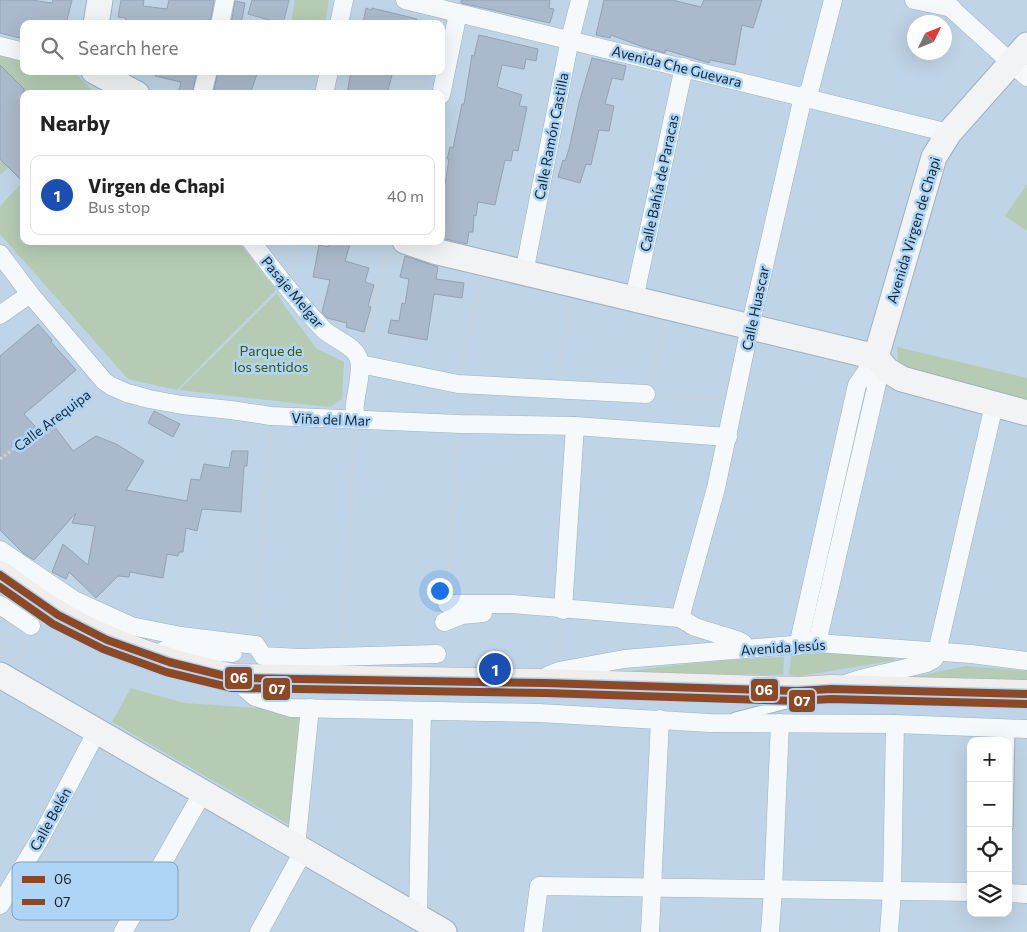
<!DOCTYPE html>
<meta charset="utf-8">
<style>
body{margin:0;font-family:Commissioner,sans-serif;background:#f6f6f6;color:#222}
.controls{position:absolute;right:15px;bottom:15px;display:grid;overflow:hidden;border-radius:10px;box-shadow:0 5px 20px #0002}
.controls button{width:45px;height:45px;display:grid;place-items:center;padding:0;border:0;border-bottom:1px solid #e0e0e0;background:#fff;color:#222;font:25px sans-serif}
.compass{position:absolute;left:907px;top:15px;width:45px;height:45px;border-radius:50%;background:#fff;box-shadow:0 5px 20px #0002;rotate:47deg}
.you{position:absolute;left:439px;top:590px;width:18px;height:18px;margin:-12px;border:4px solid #fff;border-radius:50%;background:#1a73e8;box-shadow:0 0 0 8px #1a73e833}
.badge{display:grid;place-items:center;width:32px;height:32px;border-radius:50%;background:#4f6374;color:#fff;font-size:16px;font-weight:700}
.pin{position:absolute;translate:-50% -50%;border:2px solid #fff;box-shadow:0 1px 5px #0006}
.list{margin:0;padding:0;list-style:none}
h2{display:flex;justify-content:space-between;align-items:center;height:65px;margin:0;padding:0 20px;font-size:21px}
h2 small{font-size:16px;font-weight:400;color:#767676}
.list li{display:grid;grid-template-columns:32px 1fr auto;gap:15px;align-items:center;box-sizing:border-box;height:80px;margin:0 10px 10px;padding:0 10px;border:1px solid #e0e0e0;border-radius:10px}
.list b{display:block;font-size:19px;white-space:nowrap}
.list p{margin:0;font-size:16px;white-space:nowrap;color:#767676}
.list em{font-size:16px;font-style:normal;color:#767676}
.icon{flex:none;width:28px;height:28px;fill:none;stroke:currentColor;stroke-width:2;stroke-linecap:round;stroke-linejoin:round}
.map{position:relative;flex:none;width:1027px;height:932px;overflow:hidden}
.search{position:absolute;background:#fff;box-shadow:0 5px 20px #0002;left:20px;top:20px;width:425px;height:55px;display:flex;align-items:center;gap:12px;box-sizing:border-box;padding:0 18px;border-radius:10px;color:#767676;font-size:19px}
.panel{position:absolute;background:#fff;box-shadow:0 5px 20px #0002;left:20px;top:90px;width:425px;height:155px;border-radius:10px}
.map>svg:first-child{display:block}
.green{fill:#b5cbb3}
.building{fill:#abb9cc;stroke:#95a2b3}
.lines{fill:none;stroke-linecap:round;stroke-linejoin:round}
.lane-casing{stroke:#9eb1c1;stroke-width:11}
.street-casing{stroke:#9eb1c1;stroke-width:19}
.secondary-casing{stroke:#9eb1c1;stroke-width:27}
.primary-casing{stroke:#abafb1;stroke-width:29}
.path{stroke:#cbd2d8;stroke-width:3;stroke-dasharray:2.5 2.5;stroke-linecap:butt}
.lane{stroke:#f5f9fb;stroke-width:9}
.street{stroke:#f5f9fb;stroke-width:18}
.secondary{stroke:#f2f3f4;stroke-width:25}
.primary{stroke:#efeeec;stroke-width:28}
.bus-1-casing{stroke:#afd5f6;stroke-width:11}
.bus-2-casing{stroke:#afd5f6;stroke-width:11}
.bus-1{stroke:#8d4925;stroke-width:8}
.bus-2{stroke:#8d4925;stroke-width:8}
.labels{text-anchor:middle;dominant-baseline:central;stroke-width:5;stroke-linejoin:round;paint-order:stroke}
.street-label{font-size:14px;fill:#132636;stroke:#afd5f6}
.park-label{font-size:14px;fill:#415515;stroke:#afd5f6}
.key{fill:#afd5f6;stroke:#80a0bc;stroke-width:1}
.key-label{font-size:14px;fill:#132636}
.line-badge{stroke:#afd5f6;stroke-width:2}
.badge-label{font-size:14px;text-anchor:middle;font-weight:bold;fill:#fff}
</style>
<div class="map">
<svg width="1027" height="932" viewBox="0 0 1027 932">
<rect width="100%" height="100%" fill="#bfd4e6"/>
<g class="green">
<path d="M295 0H329L325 24H291Z"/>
<path d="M0 54 24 60V71H67L75 73 93 91 90 94H24V154L0 175Z"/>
<path d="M24 181V241H238L276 290 177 390 128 379 0 234V206Z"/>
<path d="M1027 184V231L1005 216Z"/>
<path d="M277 293 283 304 317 349 344 362 342 399 330 407 179 390Z"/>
<path d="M897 347 1027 378V402L908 371 898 362Z"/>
<path d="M825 653 892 657 896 660 800 676 789 675 791 655Z"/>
<path d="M784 657 783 675 623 672C677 664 730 659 784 657Z"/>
<path d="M966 666 1027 671V680L913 677Z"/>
<path d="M131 688 184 703 260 708 299 718 293 827 112 722Z"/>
</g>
<g class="building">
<path d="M0 0H31L52 3 53 0H72L66 24H24V39L0 33Z"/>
<path d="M121 0H144L143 6 167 9 169 0H214L210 24H125L126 18 118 17Z"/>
<path d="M252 0H289L283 24 248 14Z"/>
<path d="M461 0H550L549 8 554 9 550 23 461 3Z"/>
<path d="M604 0H672L701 7 704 0H762L753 28 742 25 735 65 710 60 709 63 666 50 665 53 643 47 611 35 610 38 596 35Z"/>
<path d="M235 1 245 3 241 24H231Z"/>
<path d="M366 8 371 10 372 8 417 19 416 24H363Z"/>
<path d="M479 35 538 49 536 61 526 59 524 69 502 65 497 87 522 95 519 106 527 107 518 151 513 150 511 161 505 160 495 205 478 202 476 216 474 215 473 232H469L467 244 441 238V184H445L449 159H447L450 147 453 148 462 104H464L472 55 474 56Z"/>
<path d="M592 58 626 66 623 80 612 78 605 104 614 106 609 131 599 130 591 165 586 164 580 183 558 177 563 160 565 161 569 149 579 103Z"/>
<path d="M0 65 24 89V183L0 159Z"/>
<path d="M156 71H197L192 94H178L181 82 155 76Z"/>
<path d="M218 71H258L250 94H213Z"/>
<path d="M351 71H393L387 94H347Z"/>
<path d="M329 241H351L345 261 369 268 365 282 374 285 368 306 371 307 364 332 346 327 347 323 327 318 322 312 330 280 313 277 319 245 328 247Z"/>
<path d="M405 256 438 267 436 279 464 283 462 298 434 294 427 340 388 333 391 320 399 321 402 303 405 304 409 279 400 277Z"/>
<path d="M38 324 52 340 51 342 76 370 24 414 40 432 52 423 73 451 96 436 116 444 144 461 126 490 187 501 191 479 200 480 204 464 229 468 232 451H248L247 466H244L241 512 202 509 197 531 186 528 183 552H179L178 556 167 554 163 578 130 572 129 577 118 576 96 598 69 572 66 579 52 572 63 544 88 565 95 526 72 523 76 513 34 560 23 553 0 530V356Z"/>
<path d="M154 411 180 424 173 437 148 423Z"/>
</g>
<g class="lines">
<defs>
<g id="lane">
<path d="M735 717 787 704 794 696"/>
<path d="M1008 827 1010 727"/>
</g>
<g id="street">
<path d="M405 0 949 133"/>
<path d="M914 0 952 8"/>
<path d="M942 0 1027 77"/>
<path d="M220 24 225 0"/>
<path d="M339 24 344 0"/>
<path d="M0 46 24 52"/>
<path d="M202 94 208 71"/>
<path d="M324 94 329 71"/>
<path d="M441 95 458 13"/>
<path d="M251 241C274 271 297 302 324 330 333 338 352 345 357 355 364 366 356 392 355 404 354 409 355 414 356 419"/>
<path d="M0 254 30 294 104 381 111 386 127 393 149 399 182 405 231 410 271 416 460 424 575 426 728 437"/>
<path d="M524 273 570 39 580 0"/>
<path d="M634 299 684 67"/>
<path d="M0 315 30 294"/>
<path d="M360 364 458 384 646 394"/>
<path d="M0 550 74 600 131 626 181 636 256 645 263 656 299 658 437 654"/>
<path d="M447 604H512L680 618 695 627 737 640 743 643 744 649"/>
<path d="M0 605 31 626"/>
<path d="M563 610 575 426"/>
<path d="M680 618 716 488 750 327 803 97 810 89 833 0"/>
<path d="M444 622 462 615 483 613"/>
<path d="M817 643 878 379 876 357"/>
<path d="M798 646 857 385 876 357"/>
<path d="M151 657 169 648 233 653"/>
<path d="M233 678 255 697 291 708 539 713 710 723 895 724 1027 729"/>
<path d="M547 678 549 675 559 671 624 659 817 643 971 654 1027 661"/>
<path d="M848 683 860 679 927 663 934 659 937 652 994 405"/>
<path d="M296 847 310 708"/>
<path d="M1008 893 1027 894"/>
<path d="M0 905 41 837 97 731"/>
<path d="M418 916 422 711"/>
<path d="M123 932 203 792"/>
<path d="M259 932 304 850"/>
<path d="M533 932 539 886 971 892"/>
<path d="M650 932 660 719"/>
<path d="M770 932 773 890 780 723"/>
<path d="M889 932 892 892 895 724"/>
</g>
<g id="secondary">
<path d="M96 24 100 0"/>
<path d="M94 71 137 94"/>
<path d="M405 241 434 251 876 357"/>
<path d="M876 357 934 157 949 133 1027 45"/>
<path d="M876 357 887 370 902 379 1027 413"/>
<path d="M0 675 444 932"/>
</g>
<path id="primary" d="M0 575C22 591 43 607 67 620 119 649 175 666 233 678L545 683 797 691 831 689 1027 694"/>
</defs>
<use href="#lane" class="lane-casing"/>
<use href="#street" class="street-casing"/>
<use href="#secondary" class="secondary-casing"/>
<use href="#primary" class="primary-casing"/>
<g class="path">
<path d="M293 270 299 241"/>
<path d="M366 340 388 249"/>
<path d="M461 370 481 281"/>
<path d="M558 374 571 304"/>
<path d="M651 379 667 325"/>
<path d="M662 395 720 399"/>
<path d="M0 459 91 390"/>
<path d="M448 590 458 439"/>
<path d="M257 629 270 431"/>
<path d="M343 641 355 435"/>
<path d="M0 650 12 632"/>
<path d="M560 656 562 624"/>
<path d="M14 663 26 639"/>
</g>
<use href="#lane" class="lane"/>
<use href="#street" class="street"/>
<use href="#secondary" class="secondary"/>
<use href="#primary" class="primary"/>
<defs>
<path id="bus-1" d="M0 575 58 615 107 640 169 662 233 678 545 683 797 691 831 689 1027 694"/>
<path id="bus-2" d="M0 587 53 624 103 649 166 672 232 688 545 693 797 701 831 699 1027 704"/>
</defs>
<use href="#bus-1" class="bus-1-casing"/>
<use href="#bus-2" class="bus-2-casing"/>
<use href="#bus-1" class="bus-1"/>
<use href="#bus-2" class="bus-2"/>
</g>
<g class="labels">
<g class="street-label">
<text transform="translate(677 66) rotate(14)">Avenida Che Guevara</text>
<text transform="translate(551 136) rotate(-79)">Calle Ramón Castilla</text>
<text transform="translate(659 183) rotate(-78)">Calle Bahía de Paracas</text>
<text transform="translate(913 230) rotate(-73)">Avenida Virgen de Chapi</text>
<text transform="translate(293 292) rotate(50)">Pasaje Melgar</text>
<text transform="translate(755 308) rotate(-78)">Calle Huascar</text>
<text transform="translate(331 419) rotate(2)">Viña del Mar</text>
<text transform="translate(52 420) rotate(-37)">Calle Arequipa</text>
<text transform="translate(783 647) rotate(-4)">Avenida Jesús</text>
<text transform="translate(50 819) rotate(-61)">Calle Belén</text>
</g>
<g class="park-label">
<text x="271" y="350">Parque de<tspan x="271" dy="16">los sentidos</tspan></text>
</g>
</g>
<rect x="12" y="862" width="166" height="58" rx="8" class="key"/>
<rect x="22" y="876" width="23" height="7" fill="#8d4925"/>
<rect x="22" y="899" width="23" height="6" fill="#8d4925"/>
<g class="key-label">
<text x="54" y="884">06</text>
<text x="54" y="907">07</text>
</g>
<g class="line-badge">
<rect x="224" y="666" width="29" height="24" rx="5" fill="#8d4925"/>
<rect x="262" y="677" width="29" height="24" rx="5" fill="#8d4925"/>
<rect x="750" y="678" width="29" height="24" rx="5" fill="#8d4925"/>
<rect x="788" y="689" width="28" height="24" rx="5" fill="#8d4925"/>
</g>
<g class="badge-label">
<text x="239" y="683">06</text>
<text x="277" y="694">07</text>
<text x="764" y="695">06</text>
<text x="802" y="706">07</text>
</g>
</svg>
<div class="controls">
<button>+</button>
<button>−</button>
<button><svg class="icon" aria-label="locate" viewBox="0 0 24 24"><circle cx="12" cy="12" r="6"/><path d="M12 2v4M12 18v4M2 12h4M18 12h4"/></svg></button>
<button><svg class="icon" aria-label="layers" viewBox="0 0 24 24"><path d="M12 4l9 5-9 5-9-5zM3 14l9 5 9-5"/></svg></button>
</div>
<svg class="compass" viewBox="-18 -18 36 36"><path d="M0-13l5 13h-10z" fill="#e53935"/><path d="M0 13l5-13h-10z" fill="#767676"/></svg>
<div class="you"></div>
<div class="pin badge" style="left:495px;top:669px;background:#1a4fb4">1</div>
<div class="search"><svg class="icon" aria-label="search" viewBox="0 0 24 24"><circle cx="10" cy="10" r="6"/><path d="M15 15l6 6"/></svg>Search here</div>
<section class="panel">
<h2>Nearby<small></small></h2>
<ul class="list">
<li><span class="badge" style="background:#1a4fb4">1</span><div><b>Virgen de Chapi</b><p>Bus stop</p></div><em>40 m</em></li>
</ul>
</section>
</div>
